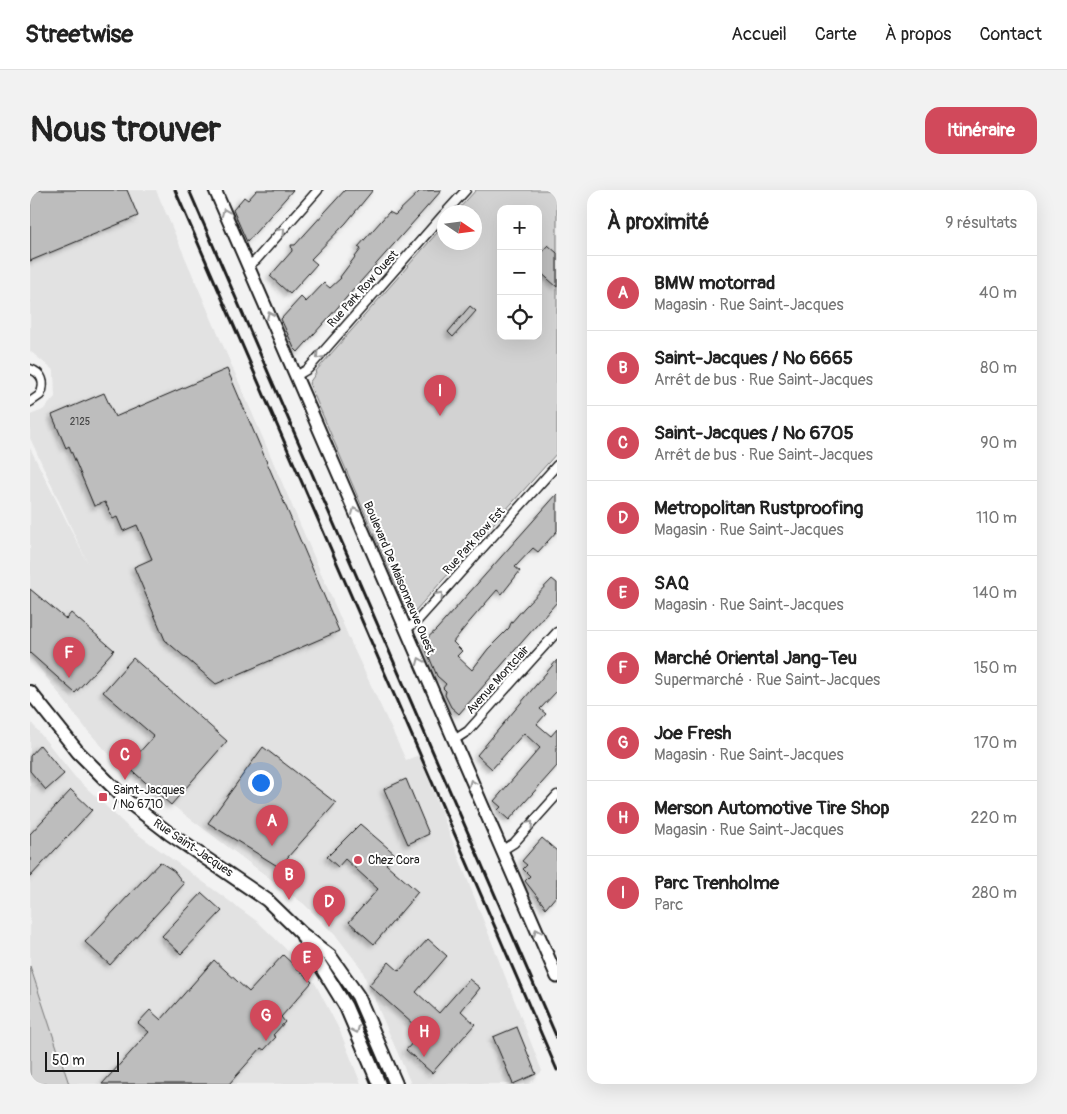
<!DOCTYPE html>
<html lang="fr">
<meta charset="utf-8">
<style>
body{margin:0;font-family:Pangolin,sans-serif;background:#f2f2f2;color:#222}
.controls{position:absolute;right:15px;top:15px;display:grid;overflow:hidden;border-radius:10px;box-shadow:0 5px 20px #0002}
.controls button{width:45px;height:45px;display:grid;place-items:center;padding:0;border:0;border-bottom:1px solid #e0e0e0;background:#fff;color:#222;font:25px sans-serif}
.compass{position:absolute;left:407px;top:15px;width:45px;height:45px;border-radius:50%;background:#fff;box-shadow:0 5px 20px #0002;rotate:103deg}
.scale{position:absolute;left:15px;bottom:12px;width:74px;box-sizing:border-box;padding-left:5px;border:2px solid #1c1c1c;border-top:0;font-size:14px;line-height:18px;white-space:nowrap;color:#1c1c1c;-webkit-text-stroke:4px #fff;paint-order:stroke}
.you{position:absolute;left:230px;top:592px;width:18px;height:18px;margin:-12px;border:4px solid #fff;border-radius:50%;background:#1a73e8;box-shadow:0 0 0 8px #1a73e833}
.badge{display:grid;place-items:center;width:32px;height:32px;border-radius:50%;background:#d1495b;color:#fff;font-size:16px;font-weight:700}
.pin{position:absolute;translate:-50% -41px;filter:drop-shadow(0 1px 2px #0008)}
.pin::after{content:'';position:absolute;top:26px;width:18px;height:15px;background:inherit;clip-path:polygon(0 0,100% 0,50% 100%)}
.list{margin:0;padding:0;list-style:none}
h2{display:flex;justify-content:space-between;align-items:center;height:65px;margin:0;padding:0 20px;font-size:21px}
h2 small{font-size:16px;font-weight:400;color:#767676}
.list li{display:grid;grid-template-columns:32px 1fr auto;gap:15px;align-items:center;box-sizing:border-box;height:75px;padding:0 20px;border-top:1px solid #e0e0e0}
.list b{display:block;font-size:19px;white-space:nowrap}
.list p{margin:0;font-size:16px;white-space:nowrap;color:#767676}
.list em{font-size:16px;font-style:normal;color:#767676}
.icon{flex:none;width:28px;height:28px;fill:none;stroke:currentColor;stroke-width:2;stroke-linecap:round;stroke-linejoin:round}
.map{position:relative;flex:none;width:527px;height:894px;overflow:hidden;border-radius:15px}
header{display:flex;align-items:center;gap:30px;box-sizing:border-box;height:70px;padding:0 25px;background:#fff;border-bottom:1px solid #e0e0e0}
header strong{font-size:24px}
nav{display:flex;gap:28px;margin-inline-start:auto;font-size:18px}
.intro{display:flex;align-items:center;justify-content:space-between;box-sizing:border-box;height:120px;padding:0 30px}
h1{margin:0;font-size:35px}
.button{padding:12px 22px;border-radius:15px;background:#d1495b;color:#fff;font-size:18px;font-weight:700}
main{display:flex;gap:30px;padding:0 30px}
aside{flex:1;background:#fff;border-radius:15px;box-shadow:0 5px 20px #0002}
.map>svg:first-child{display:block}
.built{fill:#e2e2e2}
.green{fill:#d2d2d2;stroke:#777;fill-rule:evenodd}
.building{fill:#bdbdbd;stroke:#1c1c1c;filter:url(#shadow)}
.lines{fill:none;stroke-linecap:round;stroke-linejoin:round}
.street-casing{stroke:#1c1c1c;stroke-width:11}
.secondary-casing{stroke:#1c1c1c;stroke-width:15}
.primary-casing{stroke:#1c1c1c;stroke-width:16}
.street{stroke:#fff;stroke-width:8}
.secondary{stroke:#fff;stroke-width:11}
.primary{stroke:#fff;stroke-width:12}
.rail{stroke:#1c1c1c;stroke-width:3}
.oneway{stroke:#999}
.poi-dot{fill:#d1495b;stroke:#fff;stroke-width:2}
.labels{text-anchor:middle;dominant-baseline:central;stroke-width:4;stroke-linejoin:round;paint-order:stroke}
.number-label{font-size:10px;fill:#444}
.street-label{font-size:12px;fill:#1c1c1c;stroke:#fff}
.poi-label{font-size:12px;fill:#1c1c1c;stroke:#fff;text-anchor:start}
</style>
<header>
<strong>Streetwise</strong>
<nav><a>Accueil</a><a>Carte</a><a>À propos</a><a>Contact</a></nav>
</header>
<div class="intro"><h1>Nous trouver</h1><a class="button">Itinéraire</a></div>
<main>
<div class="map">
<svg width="527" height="894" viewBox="0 0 527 894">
<defs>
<filter id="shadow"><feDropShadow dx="-3" dy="3" stdDeviation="2.5" flood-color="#0004"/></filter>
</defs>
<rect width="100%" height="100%" fill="#f2f2f2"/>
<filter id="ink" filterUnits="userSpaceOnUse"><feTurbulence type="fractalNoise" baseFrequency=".02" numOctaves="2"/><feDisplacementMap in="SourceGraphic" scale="10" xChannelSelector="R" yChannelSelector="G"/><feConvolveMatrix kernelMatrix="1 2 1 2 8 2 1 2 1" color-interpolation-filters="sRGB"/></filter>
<g filter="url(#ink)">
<g class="built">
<path d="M0 0H126L322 455 376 570 389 565 512 881 499 894H381L331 778 307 747 274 714 90 576 57 540 0 466V258L58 374 0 248V225L13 220 25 207 24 181 0 161Z"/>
<path d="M0 531 45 587 98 637 228 732 263 766 285 793 310 841 331 894H39L0 776Z"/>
</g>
<g class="green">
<path d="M446 0H527V263L385 421 379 419 374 415 279 193 286 183 285 182 414 35V52H444V22H426ZM471 19H508V146H471Z"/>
<path d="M0 776 39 894H0Z"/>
</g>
<g class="building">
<path d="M0 0H97L108 26 0 71Z"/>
<path d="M227 0H263L217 52 203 20 214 7 218 10Z"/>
<path d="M315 0H343L316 33 281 69 287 74 260 104 240 86 262 61 261 55H265Z"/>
<path d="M412 0 268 162 264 158 251 129 271 107 276 112 294 93 300 98 311 88 310 87 331 59 328 57 359 22 365 25 390 1Z"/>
<path d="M518 55 527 63V97L508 80V66Z"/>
<path d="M440 116 446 121 423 147 418 142Z"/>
<path d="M197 179 309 441 186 494 135 450 104 377 122 369 107 335 93 341 87 327 83 329 75 312 64 316 39 256 36 258 22 225 74 203 85 227Z"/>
<path d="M527 304V341L508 362 503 358 485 377 490 381 472 404 467 400 435 437 423 452 432 461 427 466 442 480 458 459 479 438 481 433 494 418 522 389 527 393V412L429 524 421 517 415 505 416 501 413 498 416 494 407 486 393 452 407 439Z"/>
<path d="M0 399 36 429 41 423 84 460 45 503 0 463Z"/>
<path d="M103 468 197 551 141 615 97 576 124 546 73 502Z"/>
<path d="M527 470V501L510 519 516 524 507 534 521 546 527 539V576L479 630 468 620 471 617 464 611 510 558 494 543 462 579 447 565Z"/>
<path d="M10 555 34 584 16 600 0 581V566Z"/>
<path d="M233 557 306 613 249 677 178 633Z"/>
<path d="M376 589 399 644 378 654 354 599Z"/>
<path d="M41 600 62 620 0 687V644Z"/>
<path d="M330 634 365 664 356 674 388 702 344 754 319 732 348 699 315 669 308 677 297 667Z"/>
<path d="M512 648 527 661V705L516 718 495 691 500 686 493 679 497 675 492 671Z"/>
<path d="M130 672 144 681 154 694 80 775 55 752Z"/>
<path d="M172 703 192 721 151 764 132 746Z"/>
<path d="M398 749 417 766 386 802 409 823 439 789 450 798 431 821 445 834 402 883 376 860 392 842 339 795 359 772 369 781Z"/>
<path d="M253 765 282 792 251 827 255 832 243 845 246 847 234 860 231 858 199 894H72L119 842 108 833 120 820 131 830 184 770 219 802Z"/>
<path d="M487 837 506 884 483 894 463 847Z"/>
</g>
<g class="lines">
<defs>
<g id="street">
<path d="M416 22 436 0"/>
<path d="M218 76 226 70 288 0"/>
<path d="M0 179C12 183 16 193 10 205L0 212"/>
<path d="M266 186 278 179 414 24"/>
<path d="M376 440 388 430 527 275"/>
<path d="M424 550 438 541 527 442"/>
<path d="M471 661 484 653 527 605"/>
</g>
<path id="secondary" d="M185 0 527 787"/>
<g id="primary">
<path d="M0 502 48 562 97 611 140 644 237 710 271 743 300 766 328 806 366 894"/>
<path d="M273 747 316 817 349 894"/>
</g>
</defs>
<use href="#street" class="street-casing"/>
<use href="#secondary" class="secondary-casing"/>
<use href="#primary" class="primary-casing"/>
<use href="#street" class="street"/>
<use href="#secondary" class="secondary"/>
<use href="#primary" class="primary"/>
<g class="rail">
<path d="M145 0 527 880"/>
<path d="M159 0 527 848"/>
</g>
</g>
<defs><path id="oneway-chevron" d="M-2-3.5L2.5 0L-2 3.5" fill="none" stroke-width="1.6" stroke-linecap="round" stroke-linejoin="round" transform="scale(1.25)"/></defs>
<g class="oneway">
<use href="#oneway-chevron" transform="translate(195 22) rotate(-113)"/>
<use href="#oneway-chevron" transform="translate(252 41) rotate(-48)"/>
<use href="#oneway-chevron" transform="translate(240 125) rotate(-114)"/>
<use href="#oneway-chevron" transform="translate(289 166) rotate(132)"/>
<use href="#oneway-chevron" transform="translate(325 321) rotate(-113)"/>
<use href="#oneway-chevron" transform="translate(410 405) rotate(-48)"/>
<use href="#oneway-chevron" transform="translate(390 471) rotate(-113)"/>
<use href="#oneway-chevron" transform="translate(442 593) rotate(-113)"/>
<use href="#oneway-chevron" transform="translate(500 634) rotate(-48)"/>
<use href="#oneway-chevron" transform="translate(507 742) rotate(-114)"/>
<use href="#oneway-chevron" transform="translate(326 840) rotate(66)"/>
</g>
</g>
<g class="poi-dot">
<rect x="68" y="602" width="10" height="10" rx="2.5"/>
<circle cx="328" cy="670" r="5"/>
</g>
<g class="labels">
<g class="number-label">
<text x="50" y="232">2125</text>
</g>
<g class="street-label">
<text transform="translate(333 99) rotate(-48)">Rue Park Row Ouest</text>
<text transform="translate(444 351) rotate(-48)">Rue Park Row Est</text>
<text transform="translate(369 388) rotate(67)">Boulevard De Maisonneuve Ouest</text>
<text transform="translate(468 490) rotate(-48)">Avenue Montclair</text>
<text transform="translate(163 658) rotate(34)">Rue Saint-Jacques</text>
</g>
<g class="poi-label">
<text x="83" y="600">Saint-Jacques<tspan x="83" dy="14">/ No 6710</tspan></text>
<text x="338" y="670">Chez Cora</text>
</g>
</g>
</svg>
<div class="controls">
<button>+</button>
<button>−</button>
<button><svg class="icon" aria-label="locate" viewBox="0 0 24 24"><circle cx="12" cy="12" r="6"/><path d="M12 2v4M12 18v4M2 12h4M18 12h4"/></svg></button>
</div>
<svg class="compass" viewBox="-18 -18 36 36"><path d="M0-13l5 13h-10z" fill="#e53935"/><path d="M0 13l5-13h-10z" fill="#767676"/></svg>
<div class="scale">50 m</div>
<div class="you"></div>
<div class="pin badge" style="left:242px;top:656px">A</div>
<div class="pin badge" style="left:259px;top:710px">B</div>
<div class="pin badge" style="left:95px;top:590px">C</div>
<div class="pin badge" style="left:299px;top:737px">D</div>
<div class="pin badge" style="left:277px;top:793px">E</div>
<div class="pin badge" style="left:39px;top:488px">F</div>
<div class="pin badge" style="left:236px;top:851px">G</div>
<div class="pin badge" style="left:394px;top:867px">H</div>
<div class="pin badge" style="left:410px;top:226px">I</div>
</div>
<aside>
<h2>À proximité<small>9 résultats</small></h2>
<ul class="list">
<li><span class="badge">A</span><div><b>BMW motorrad</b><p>Magasin · Rue Saint-Jacques</p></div><em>40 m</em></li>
<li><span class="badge">B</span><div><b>Saint-Jacques / No 6665</b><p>Arrêt de bus · Rue Saint-Jacques</p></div><em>80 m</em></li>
<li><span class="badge">C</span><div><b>Saint-Jacques / No 6705</b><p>Arrêt de bus · Rue Saint-Jacques</p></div><em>90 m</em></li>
<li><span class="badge">D</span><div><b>Metropolitan Rustproofing</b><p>Magasin · Rue Saint-Jacques</p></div><em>110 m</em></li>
<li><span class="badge">E</span><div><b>SAQ</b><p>Magasin · Rue Saint-Jacques</p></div><em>140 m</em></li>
<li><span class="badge">F</span><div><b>Marché Oriental Jang-Teu</b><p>Supermarché · Rue Saint-Jacques</p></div><em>150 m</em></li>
<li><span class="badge">G</span><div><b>Joe Fresh</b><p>Magasin · Rue Saint-Jacques</p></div><em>170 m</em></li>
<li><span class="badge">H</span><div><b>Merson Automotive Tire Shop</b><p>Magasin · Rue Saint-Jacques</p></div><em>220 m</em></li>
<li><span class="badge">I</span><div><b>Parc Trenholme</b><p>Parc</p></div><em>280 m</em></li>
</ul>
</aside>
</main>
